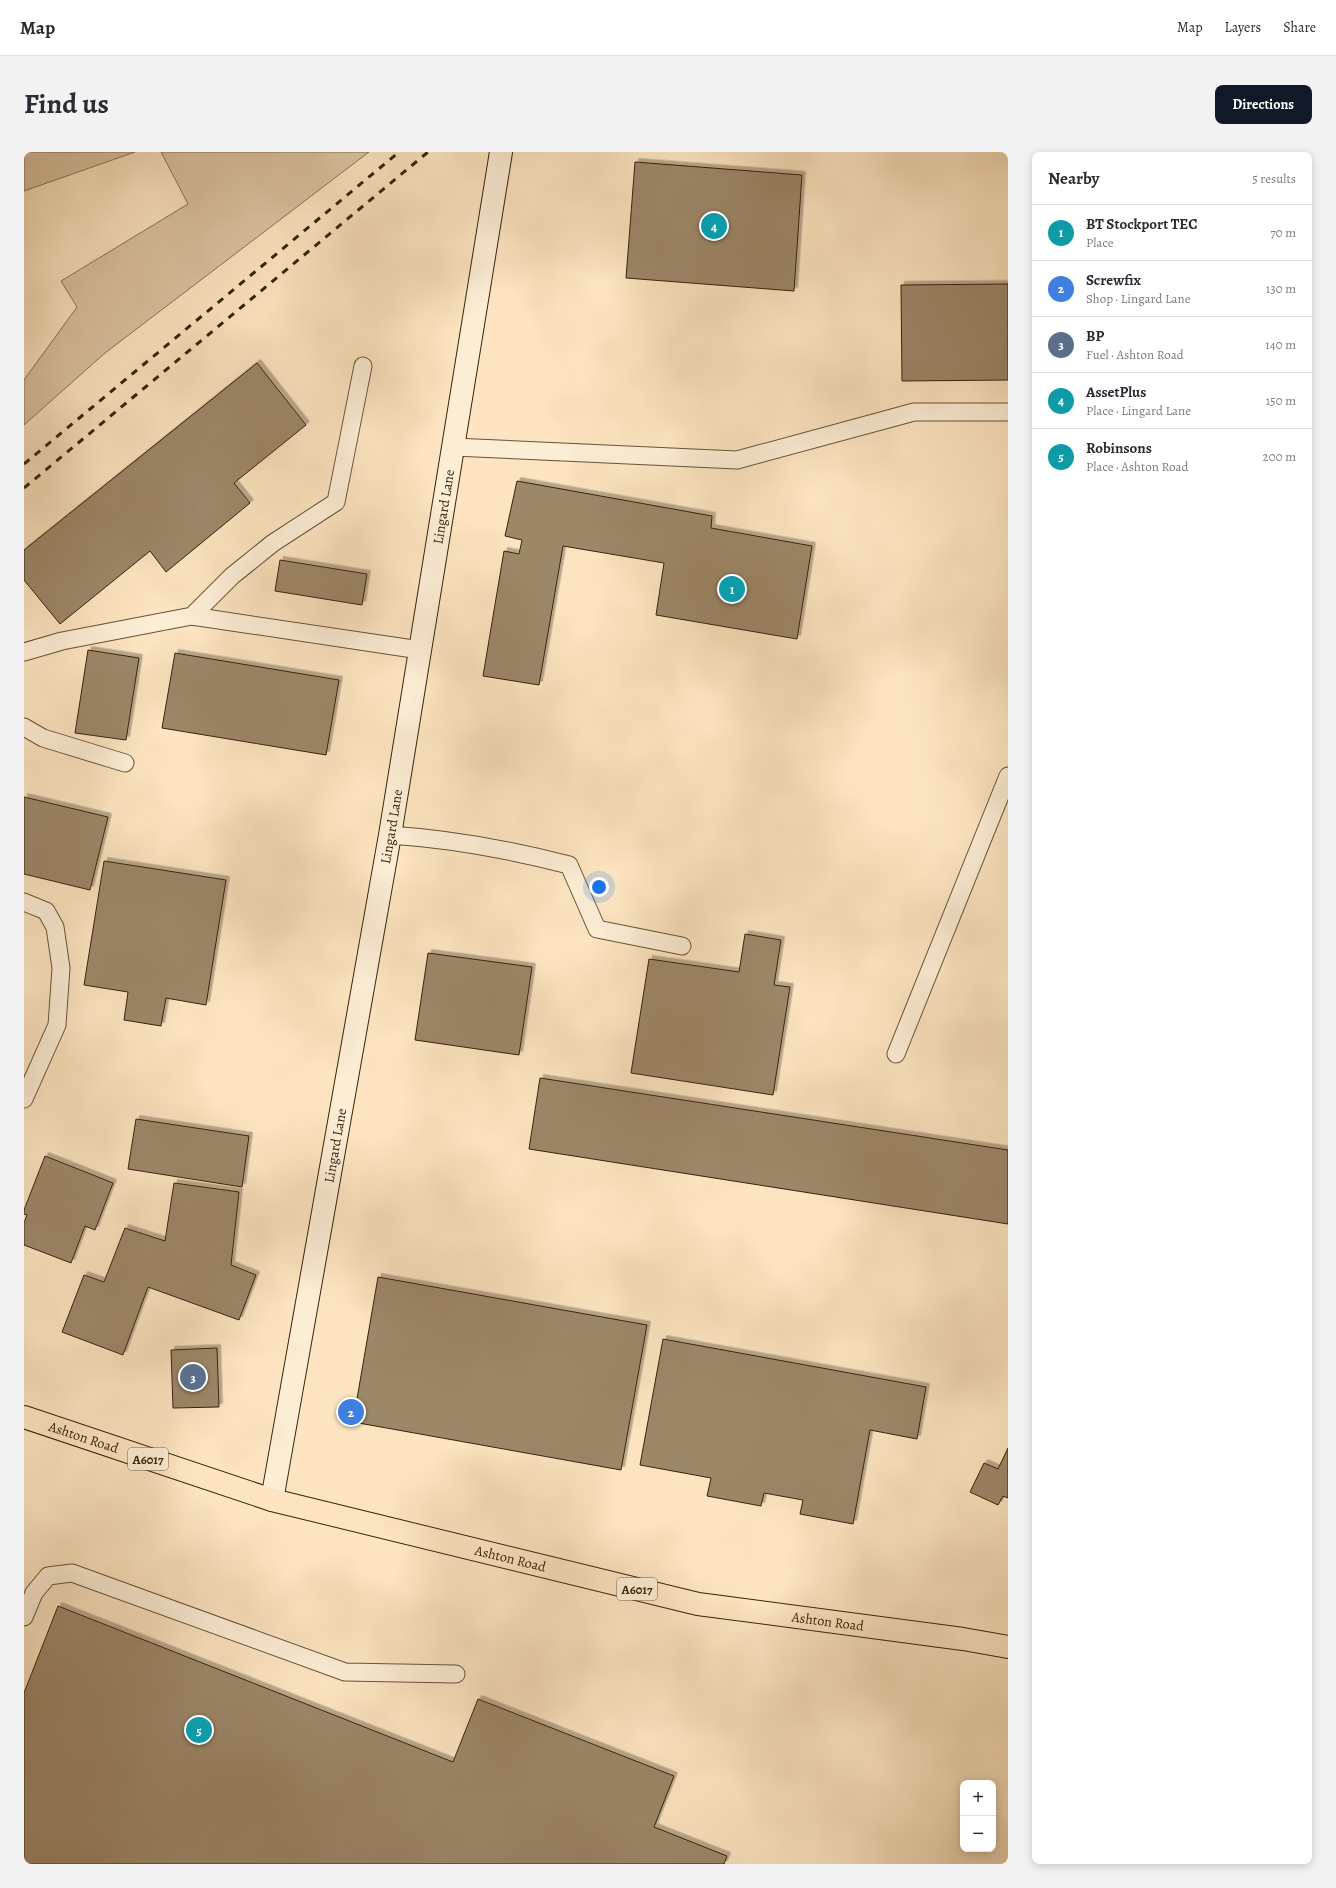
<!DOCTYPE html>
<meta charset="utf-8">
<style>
body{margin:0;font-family:Alegreya,serif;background:#f2f2f3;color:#2b2b33}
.controls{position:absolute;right:12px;bottom:12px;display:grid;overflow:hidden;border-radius:8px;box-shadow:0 2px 10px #0003}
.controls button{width:36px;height:36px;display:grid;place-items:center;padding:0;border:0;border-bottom:1px solid #e1e1e2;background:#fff;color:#2b2b33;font:20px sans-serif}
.you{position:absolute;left:575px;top:735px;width:14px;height:14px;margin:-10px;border:3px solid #fff;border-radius:50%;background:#1a73e8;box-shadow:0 0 0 6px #1a73e833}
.badge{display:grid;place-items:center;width:26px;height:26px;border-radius:50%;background:#111827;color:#fff;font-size:13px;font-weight:700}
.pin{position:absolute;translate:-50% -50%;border:2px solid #fff;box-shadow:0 1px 4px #0006}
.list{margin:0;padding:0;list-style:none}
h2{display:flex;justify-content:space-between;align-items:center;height:52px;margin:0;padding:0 16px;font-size:17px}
h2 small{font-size:13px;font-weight:400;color:#7c7c81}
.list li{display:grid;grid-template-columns:26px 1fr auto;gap:12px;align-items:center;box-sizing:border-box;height:56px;padding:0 16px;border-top:1px solid #e1e1e2}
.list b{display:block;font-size:15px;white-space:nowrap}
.list p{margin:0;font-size:13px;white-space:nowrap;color:#7c7c81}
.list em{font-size:13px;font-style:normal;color:#7c7c81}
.map{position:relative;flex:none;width:984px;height:1712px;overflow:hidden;border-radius:8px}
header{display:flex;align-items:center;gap:24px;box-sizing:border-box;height:56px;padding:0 20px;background:#fff;border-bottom:1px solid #e1e1e2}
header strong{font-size:19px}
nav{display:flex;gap:22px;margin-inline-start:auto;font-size:14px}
.intro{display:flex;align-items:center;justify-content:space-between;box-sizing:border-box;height:96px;padding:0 24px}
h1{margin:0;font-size:28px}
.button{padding:10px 18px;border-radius:8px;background:#111827;color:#fff;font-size:14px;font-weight:700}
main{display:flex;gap:24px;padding:0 24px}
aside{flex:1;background:#fff;border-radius:8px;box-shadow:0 2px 10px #0003}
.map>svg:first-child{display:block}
.green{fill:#dac3a0;stroke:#887356}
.building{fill:#9c8769;stroke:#36230b;filter:url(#shadow)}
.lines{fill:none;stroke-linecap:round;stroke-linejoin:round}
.lane-casing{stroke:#675338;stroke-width:19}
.secondary-casing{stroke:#36230b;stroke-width:24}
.highway-casing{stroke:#36230b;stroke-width:24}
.lane{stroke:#fcedd5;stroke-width:17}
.secondary{stroke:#fcedd5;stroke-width:22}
.highway{stroke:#fbe4bf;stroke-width:22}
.rail{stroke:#36230b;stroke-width:3;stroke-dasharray:7 7;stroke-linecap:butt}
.labels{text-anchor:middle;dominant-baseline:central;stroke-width:3.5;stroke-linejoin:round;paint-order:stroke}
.shield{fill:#fcedd5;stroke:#716048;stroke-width:1}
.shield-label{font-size:13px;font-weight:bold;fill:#36230b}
.street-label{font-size:14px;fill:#36230b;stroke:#fcedd5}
</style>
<header>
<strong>Map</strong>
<nav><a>Map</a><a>Layers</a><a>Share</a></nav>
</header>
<div class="intro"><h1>Find us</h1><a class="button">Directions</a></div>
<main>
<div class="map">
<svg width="984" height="1712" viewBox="0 0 984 1712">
<defs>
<filter id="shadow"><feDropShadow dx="3.5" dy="-3.5" stdDeviation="0" flood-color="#0004"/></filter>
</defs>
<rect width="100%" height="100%" fill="#fbe4bf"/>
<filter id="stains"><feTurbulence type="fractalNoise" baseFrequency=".005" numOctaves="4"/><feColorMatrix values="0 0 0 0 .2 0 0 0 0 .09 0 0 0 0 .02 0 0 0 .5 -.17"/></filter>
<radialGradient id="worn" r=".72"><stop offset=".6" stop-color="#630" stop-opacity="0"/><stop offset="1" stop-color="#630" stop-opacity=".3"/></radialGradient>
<g class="green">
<path d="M0 0H111L0 39Z"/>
<path d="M137 0H345L81 201 0 273V228L53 155 37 129 164 52Z"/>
</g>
<g class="building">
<path d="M611 10 778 23 770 139 602 126Z"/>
<path d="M984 132V228L878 229 877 133Z"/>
<path d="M233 211 282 273 210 331 226 351 142 420 126 399 36 472 0 428V398Z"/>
<path d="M493 329 688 364 687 376 788 394 773 487 632 463 640 411 539 394 515 533 459 524 480 399 495 402 498 388 481 384Z"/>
<path d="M256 408 343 422 338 453 251 439Z"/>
<path d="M64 498 115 506 102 588 51 581Z"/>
<path d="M151 501 315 528 302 603 138 576Z"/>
<path d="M0 645 84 665 66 738 0 722Z"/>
<path d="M80 709 202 728 182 853 142 846 137 874 100 868 104 840 60 833Z"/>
<path d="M721 782 757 788 750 833 766 835 749 943 607 921 625 807 715 820Z"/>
<path d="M404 801 508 815 495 903 391 888Z"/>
<path d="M516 926 984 998V1072L505 997Z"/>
<path d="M112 967 225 984 218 1035 104 1017Z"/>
<path d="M21 1004 89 1031 71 1078 61 1074 47 1111 0 1093V1071L3 1063 0 1062V1058Z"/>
<path d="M150 1031 215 1040 207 1113 232 1123 215 1168 124 1135 99 1203 38 1180 60 1123 80 1130 101 1076 141 1089Z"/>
<path d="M354 1125 623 1173 597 1318 329 1270Z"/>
<path d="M639 1187 902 1235 893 1287 846 1278 829 1372 776 1362 779 1348 740 1341 737 1354 683 1344 687 1326 616 1313Z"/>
<path d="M193 1196 195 1255 149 1256 147 1198Z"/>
<path d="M984 1296V1346L979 1344 974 1353 946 1340 960 1311 974 1317Z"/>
<path d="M34 1454 429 1610 454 1547 650 1624 630 1675 703 1704 700 1712H0V1541Z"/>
</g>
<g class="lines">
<defs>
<g id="lane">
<path d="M429 295 713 308 890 260H984"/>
<path d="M168 464 396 498"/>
<path d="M0 500 38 489 168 464 208 424 249 391 312 350 339 214"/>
<path d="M0 575 19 586 101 611"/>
<path d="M366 683C426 687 487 698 545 713L573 777 658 794"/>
<path d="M0 750 22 759 31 775 37 816 33 873 0 947"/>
<path d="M872 902 984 624"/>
<path d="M0 1465 10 1441 24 1424 48 1421 321 1520 432 1522"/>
</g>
<g id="secondary">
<path id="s1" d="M248 1348 366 683 477 0"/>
</g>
<g id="highway">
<path id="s2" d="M0 1265 248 1348 674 1452 939 1487 984 1495"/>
</g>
</defs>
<use href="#lane" class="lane-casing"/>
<use href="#secondary" class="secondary-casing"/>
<use href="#highway" class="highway-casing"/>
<use href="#lane" class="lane"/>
<use href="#secondary" class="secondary"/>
<use href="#highway" class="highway"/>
<g class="rail">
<path d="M0 312 375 0"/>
<path d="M0 336 404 0"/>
</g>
</g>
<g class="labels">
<g class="shield">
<rect x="104" y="1296" width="40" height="22" rx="3"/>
<rect x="593" y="1426" width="40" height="22" rx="3"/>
</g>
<g class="shield-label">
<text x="124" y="1307">A6017</text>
<text x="613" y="1437">A6017</text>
</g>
<g class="street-label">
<text stroke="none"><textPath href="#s1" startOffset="1008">Lingard Lane</textPath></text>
<text stroke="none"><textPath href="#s1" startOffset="684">Lingard Lane</textPath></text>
<text stroke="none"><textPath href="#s1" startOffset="360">Lingard Lane</textPath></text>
<text stroke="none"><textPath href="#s2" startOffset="63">Ashton Road</textPath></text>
<text stroke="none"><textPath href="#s2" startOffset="507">Ashton Road</textPath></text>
<text stroke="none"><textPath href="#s2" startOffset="831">Ashton Road</textPath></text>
</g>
</g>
<rect width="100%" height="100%" filter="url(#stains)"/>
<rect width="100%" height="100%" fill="url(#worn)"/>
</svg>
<div class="controls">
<button>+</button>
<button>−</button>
</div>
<div class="you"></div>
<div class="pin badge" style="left:708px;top:437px;background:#0f9aa8">1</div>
<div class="pin badge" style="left:327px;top:1260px;background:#3f7fe0">2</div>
<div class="pin badge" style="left:169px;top:1225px;background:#5c6f8a">3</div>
<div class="pin badge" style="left:690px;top:74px;background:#0f9aa8">4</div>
<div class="pin badge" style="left:175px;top:1578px;background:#0f9aa8">5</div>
</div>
<aside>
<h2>Nearby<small>5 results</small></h2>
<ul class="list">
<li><span class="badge" style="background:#0f9aa8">1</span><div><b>BT Stockport TEC</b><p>Place</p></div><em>70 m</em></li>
<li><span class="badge" style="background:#3f7fe0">2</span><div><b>Screwfix</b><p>Shop · Lingard Lane</p></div><em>130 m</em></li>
<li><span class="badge" style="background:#5c6f8a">3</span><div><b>BP</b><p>Fuel · Ashton Road</p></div><em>140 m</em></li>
<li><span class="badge" style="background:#0f9aa8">4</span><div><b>AssetPlus</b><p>Place · Lingard Lane</p></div><em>150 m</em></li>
<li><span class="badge" style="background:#0f9aa8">5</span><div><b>Robinsons</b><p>Place · Ashton Road</p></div><em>200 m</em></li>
</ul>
</aside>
</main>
